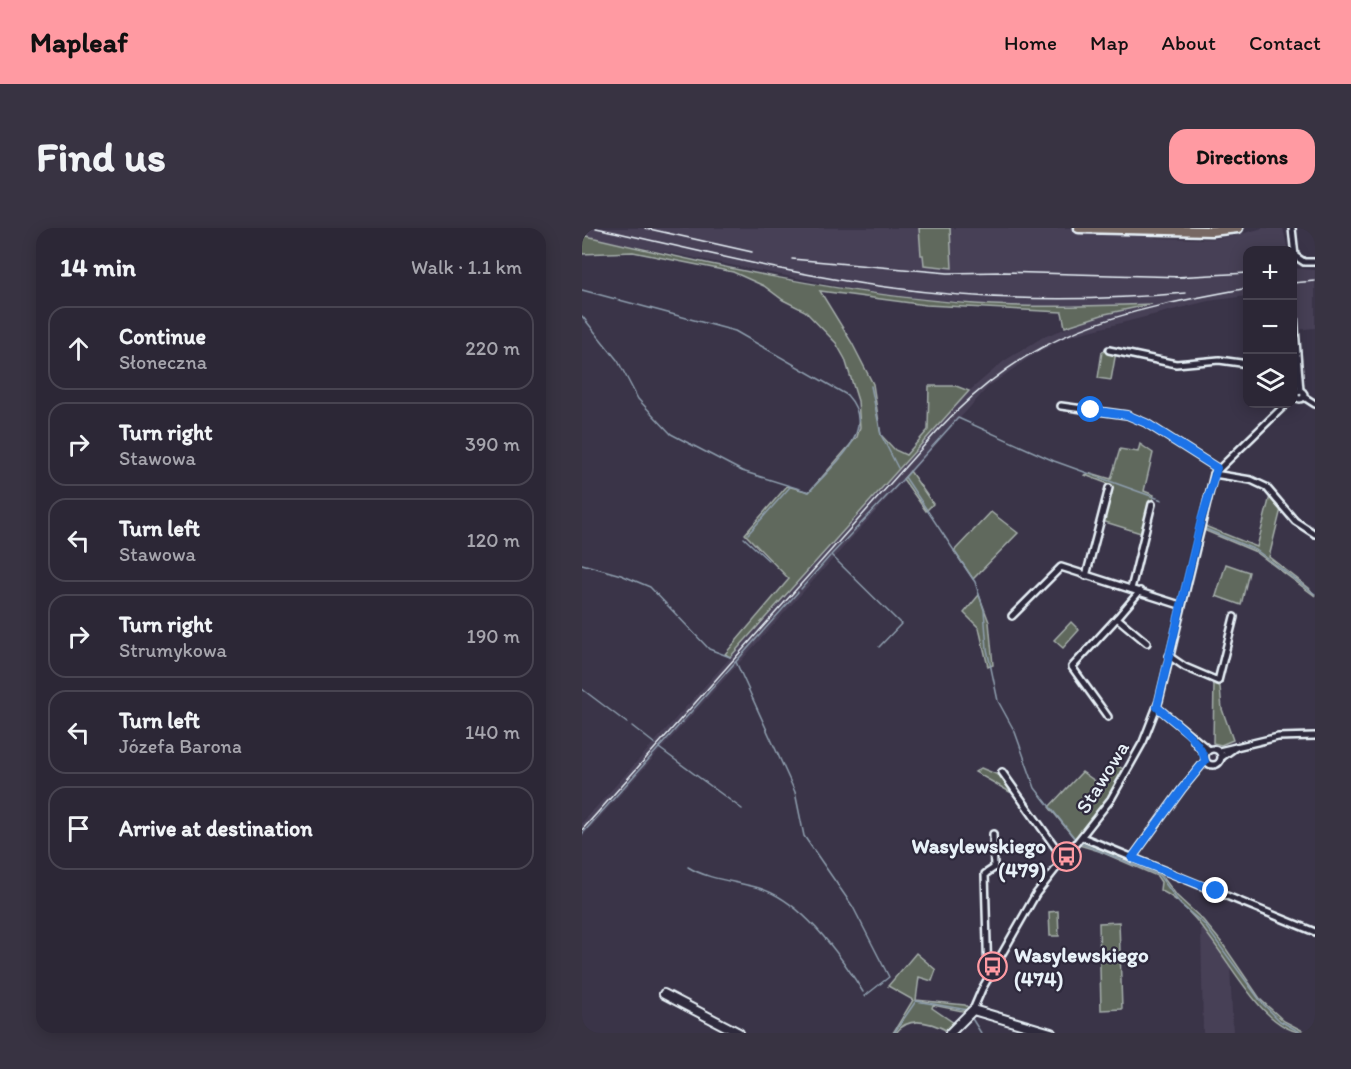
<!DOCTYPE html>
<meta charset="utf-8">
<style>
body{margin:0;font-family:Itim,sans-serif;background:#383342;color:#f1f3f6}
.controls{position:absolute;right:18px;top:18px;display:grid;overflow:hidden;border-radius:12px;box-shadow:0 3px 15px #0003}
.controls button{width:54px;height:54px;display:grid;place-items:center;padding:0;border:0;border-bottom:2px solid #484451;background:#2c2736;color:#f1f3f6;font:30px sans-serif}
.stop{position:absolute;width:18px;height:18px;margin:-14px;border:4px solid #1a73e8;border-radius:50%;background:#fff}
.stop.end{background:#1a73e8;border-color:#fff;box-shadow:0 2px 6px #0008}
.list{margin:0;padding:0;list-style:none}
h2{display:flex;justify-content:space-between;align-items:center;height:78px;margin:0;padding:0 24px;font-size:26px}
h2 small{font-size:20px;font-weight:400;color:#a6a5ad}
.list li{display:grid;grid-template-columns:39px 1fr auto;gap:18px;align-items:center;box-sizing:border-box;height:84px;margin:0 12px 12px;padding:0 12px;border:2px solid #484451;border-radius:18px}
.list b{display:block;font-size:22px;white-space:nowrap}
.list p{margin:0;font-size:20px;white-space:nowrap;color:#a6a5ad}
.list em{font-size:20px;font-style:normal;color:#a6a5ad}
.icon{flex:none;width:33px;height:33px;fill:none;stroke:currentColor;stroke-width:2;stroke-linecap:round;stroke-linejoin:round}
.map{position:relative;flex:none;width:733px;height:805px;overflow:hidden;border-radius:18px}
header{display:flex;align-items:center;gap:36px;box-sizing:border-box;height:84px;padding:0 30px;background:#ff9aa2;color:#111}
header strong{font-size:28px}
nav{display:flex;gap:33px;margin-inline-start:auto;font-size:21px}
.intro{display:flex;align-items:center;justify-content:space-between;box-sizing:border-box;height:144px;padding:0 36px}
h1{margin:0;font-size:42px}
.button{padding:15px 27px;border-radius:18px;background:#ff9aa2;color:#111;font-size:21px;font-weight:700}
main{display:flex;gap:36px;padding:0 36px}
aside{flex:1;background:#2c2736;border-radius:18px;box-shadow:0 3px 15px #0003}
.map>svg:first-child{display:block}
.built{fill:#473f56}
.green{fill:#60695d;stroke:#a4adaa;stroke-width:1.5}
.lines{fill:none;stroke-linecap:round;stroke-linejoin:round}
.stream{stroke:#8e9eae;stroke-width:1.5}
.street-casing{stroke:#e8f1f8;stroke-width:10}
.secondary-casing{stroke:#e8f1f8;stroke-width:12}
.primary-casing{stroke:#e8f1f8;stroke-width:13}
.street{stroke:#2f2a3d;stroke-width:5}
.secondary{stroke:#2f2a3d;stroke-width:8}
.primary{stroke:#776864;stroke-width:8}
.rail{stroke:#e8f1f8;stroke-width:1.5}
.route{stroke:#1a73e8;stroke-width:8}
.labels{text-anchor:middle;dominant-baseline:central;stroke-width:4.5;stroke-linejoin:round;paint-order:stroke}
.street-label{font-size:21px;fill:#e8f1f8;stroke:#2f2a3d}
.poi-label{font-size:21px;font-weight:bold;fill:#e8f1f8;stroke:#2f2a3d;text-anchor:end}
</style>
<header>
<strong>Mapleaf</strong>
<nav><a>Home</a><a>Map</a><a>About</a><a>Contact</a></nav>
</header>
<div class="intro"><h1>Find us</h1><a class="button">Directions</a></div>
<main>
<aside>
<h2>14 min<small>Walk · 1.1 km</small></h2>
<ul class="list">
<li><svg class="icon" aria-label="ahead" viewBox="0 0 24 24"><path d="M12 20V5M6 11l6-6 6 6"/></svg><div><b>Continue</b><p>Słoneczna</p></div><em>220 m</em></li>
<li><svg class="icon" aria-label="right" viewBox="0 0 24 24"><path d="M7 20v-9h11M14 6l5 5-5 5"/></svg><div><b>Turn right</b><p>Stawowa</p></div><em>390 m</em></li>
<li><svg class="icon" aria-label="left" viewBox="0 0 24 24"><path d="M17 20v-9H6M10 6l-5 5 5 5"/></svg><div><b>Turn left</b><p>Stawowa</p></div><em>120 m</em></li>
<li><svg class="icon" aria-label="right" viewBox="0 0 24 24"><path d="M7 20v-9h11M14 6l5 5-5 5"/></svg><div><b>Turn right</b><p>Strumykowa</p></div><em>190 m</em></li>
<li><svg class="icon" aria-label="left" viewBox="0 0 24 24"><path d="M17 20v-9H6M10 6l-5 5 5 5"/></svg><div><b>Turn left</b><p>Józefa Barona</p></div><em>140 m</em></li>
<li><svg class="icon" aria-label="arrive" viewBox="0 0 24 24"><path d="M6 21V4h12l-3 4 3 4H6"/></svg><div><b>Arrive at destination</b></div></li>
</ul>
</aside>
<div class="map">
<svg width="733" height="805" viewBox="0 0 733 805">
<rect width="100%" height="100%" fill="#3a3448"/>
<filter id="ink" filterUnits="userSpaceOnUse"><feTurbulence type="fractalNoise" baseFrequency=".0167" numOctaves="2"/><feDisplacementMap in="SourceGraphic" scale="12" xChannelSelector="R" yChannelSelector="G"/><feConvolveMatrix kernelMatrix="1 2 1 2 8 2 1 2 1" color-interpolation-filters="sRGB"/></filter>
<g filter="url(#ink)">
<g class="built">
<path d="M0 0H497L560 2 574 10 629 11 651 8 681 0H701L706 22H666L665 68 626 73 484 109 445 131 406 159 0 609V595L387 163 422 133 461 109 523 86 564 77 425 78 301 67 22 12 0 7Z"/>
<path d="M710 40 733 42V100L713 102Z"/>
<path d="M619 695 648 736 651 805H621Z"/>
</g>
<g class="green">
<path d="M337 0H368L370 40 342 37 341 27H339Z"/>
<path d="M0 7C128 37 261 67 393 76 452 80 511 78 570 76L523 86 483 99 480 84 344 77 238 63 270 115 291 156 299 207 313 222 324 227 346 202 347 158H374L387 163 148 429 143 426 207 351 163 306 205 258 227 264 275 209 278 199 276 173 263 131 254 115 223 83 201 72 182 58 151 44 51 24 0 26Z"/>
<path d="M527 122 534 124 529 152 516 150 520 124Z"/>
<path d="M558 216 571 225 562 263 572 267 562 306 520 293 529 257 503 247 509 245 529 251 538 221 556 224Z"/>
<path d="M328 243 351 276 344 283 321 251Z"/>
<path d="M689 264 700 277 687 329 727 360 733 368 674 324 617 300 618 296 675 319Z"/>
<path d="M409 284 436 305 391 351 372 323Z"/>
<path d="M644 336 667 344 659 377 634 368Z"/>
<path d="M397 367 407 394 411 437 406 439 397 400 382 385Z"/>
<path d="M489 394 497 402 481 420 472 412Z"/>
<path d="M632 454 638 459 640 481 651 512 639 517 631 515Z"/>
<path d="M533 537 546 543 500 608 578 645 595 668 621 692 640 715 679 772 702 793 725 805C668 805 635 688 578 662L579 654 575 648 517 623 497 617 499 609 493 611 467 579 500 544 519 557Z"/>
<path d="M399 540 416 547 420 545 432 561 428 564 393 544Z"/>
<path d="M476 683 477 708H468L467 684Z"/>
<path d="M537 694 540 781 519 782 517 695Z"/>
<path d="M334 725 354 742 350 753 337 749 334 772 383 777 388 781 385 784 351 777 350 780 375 797 368 804C351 795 327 786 314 805H311L331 772 306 758Z"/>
</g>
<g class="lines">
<g class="stream">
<path d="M0 62 153 103 265 167C298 203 251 236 228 263"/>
<path d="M0 88 36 133 56 171 89 206 160 243 227 264"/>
<path d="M289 158 299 207 316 240"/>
<path d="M621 300 674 322 733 366"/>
<path d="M166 306 208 259"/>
<path d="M162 310 186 332"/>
<path d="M0 336 39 347 68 359 127 421 148 429"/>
<path d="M219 361 248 328"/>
<path d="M297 419 319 396 249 327 322 250"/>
<path d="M154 434 213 564 222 608 271 679 307 749 283 768"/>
<path d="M0 461 45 495"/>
<path d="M50 498 73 516"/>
<path d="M77 520 160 581"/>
<path d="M0 606 216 364"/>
<path d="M494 612 453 560 433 504 416 473 405 421 402 382 393 354 323 249 376 190 472 233 580 272"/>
<path d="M498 615 577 647 599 677 622 696 680 775 698 793 720 805"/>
<path d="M106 639C127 652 154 653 177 660 220 673 259 728 281 764"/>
<path d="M389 789 399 805"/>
<path d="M312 805 334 773 386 782"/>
</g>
<defs>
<g id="street">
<path d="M710 0 713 28 722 34H733"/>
<path d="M711 75 718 163"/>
<path d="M527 122 594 136 637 132 666 136"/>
<circle cx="718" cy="167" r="4"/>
<path d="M722 169 733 176"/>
<path d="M479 178 545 187 564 195 635 240"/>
<path d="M632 246 669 252 684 259 713 293 733 306"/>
<path d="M504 348 527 260"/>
<path d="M549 361 570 276"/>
<path d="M558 363 535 390 565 415"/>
<path d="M430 388 479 339 598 377"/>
<path d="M587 428 603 439 636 453 652 389"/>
<path d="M575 479 627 522"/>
<path d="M526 489 490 439 535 390"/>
<path d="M612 513 623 526"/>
<circle cx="631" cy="529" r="8"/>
<path d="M637 523 696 509 733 508"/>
<path d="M640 529 654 519"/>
<path d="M420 544 481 630"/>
<path d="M500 609 733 704"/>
<path d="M550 630 600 561 623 533"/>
<path d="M406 751 403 646 412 640 411 606"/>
<path d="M391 782 400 761 454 666 529 571 561 514 577 473 632 246 704 176"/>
</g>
<g id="secondary">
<path d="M82 766 157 805"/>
<path d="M368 805 391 782 469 805"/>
</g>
<path id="primary" d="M497 0 629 3 656 0"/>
</defs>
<use href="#street" class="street-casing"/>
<use href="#secondary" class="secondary-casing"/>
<use href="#primary" class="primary-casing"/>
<use href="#street" class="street"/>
<use href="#secondary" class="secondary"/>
<use href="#primary" class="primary"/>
<g class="rail">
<path d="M14 0C110 21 206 46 304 59 404 73 504 74 604 65"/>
<path d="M63 0 170 24"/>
<path d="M210 31 366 45 421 44 602 49"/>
<path d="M593 49 666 45"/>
<path d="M710 55 733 53"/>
<path d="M0 602 356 202C450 101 535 84 666 60"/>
</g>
</g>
</g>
<g class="lines" filter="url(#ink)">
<path class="route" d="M509 182 545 187 564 195 635 240 619 292 575 479C592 494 619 512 623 533L600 561 550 630 634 663"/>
</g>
<defs>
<symbol id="bus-ring" viewBox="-11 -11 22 22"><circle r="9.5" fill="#2f2a3d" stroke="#ff9aa2" stroke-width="1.5"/><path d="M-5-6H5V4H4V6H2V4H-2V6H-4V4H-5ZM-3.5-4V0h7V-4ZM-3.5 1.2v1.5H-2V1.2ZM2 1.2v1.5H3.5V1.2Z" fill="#ff9aa2"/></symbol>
</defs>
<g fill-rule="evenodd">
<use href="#bus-ring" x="468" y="612" width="33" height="33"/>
<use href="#bus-ring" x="394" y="722" width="33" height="33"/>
</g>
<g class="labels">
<g class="street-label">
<text transform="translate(520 549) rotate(-58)">Stawowa</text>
</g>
<g class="poi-label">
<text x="464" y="617">Wasylewskiego<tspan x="464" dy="24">(479)</tspan></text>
<text x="432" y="726" text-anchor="start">Wasylewskiego<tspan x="432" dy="24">(474)</tspan></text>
</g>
</g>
</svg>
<div class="controls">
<button>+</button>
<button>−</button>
<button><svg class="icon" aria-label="layers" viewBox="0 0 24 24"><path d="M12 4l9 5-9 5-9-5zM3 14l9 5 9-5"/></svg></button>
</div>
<div class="stop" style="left:509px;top:182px"></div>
<div class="stop end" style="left:634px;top:663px"></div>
</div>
</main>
